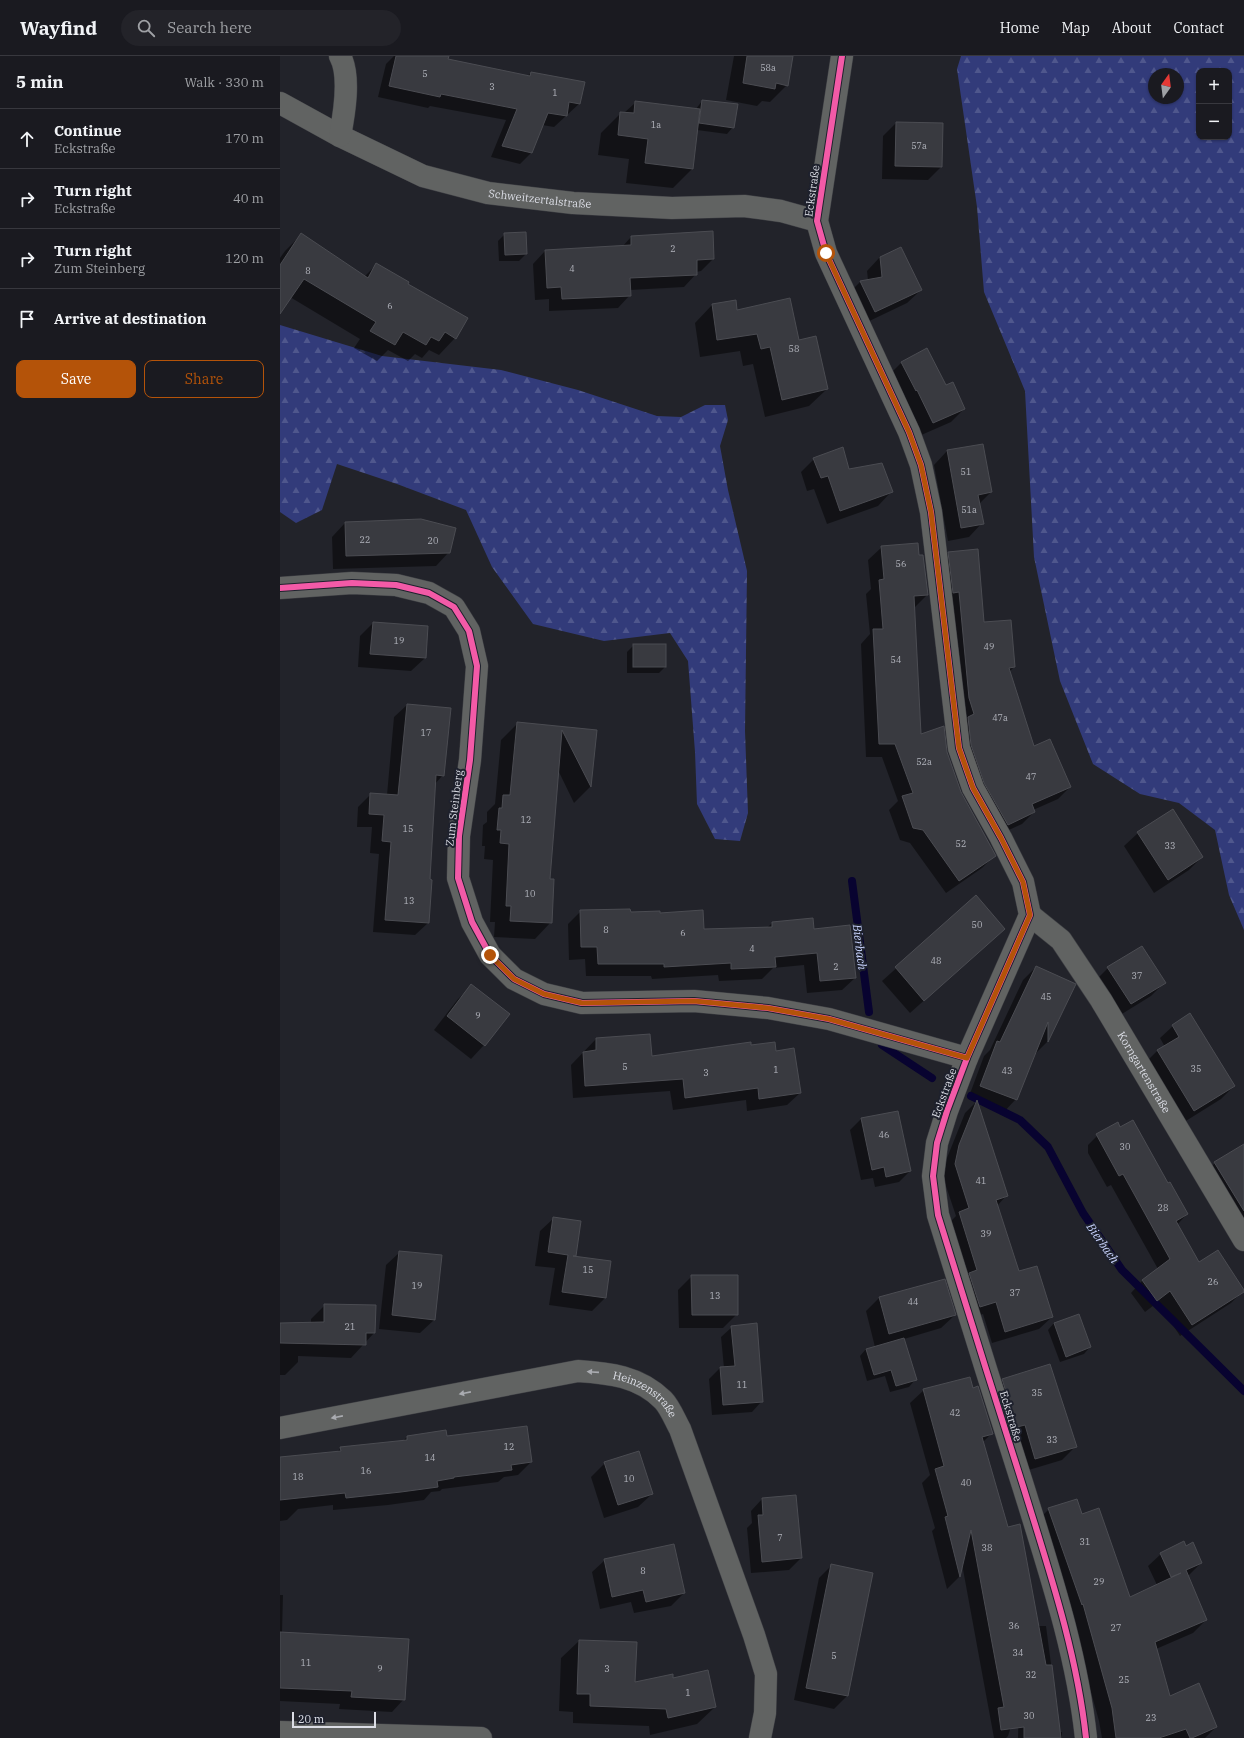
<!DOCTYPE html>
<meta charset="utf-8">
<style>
body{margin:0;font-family:"IBM Plex Serif",serif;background:#232329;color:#f1f3f6}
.controls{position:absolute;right:12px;top:12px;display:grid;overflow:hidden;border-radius:8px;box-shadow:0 1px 3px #0004}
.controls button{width:36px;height:36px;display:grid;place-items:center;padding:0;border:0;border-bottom:1px solid #38383e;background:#1a1a20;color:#f1f3f6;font:20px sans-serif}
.compass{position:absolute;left:868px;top:12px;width:36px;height:36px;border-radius:50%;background:#1a1a20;box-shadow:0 1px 3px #0004;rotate:14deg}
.scale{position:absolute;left:12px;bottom:10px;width:84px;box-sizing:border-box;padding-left:4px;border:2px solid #dbdde5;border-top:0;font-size:11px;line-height:14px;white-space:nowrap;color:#dbdde5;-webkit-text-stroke:3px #1e212d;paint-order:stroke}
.stop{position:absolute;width:12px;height:12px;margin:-9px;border:3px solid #b45309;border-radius:50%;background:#fff}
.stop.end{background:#b45309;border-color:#fff;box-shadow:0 1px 4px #0008}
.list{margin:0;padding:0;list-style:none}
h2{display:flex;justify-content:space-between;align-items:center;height:52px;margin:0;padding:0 16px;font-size:17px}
h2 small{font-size:13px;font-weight:400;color:#9fa1a5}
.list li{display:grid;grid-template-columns:26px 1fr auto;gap:12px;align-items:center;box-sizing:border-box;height:60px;padding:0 16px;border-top:1px solid #38383e}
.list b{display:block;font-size:15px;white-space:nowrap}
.list p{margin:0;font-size:13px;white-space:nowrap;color:#9fa1a5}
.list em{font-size:13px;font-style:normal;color:#9fa1a5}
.actions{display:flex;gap:8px;padding:12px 16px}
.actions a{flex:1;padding:9px 0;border:1px solid #b45309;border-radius:8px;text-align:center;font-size:14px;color:#b45309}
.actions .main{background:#b45309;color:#fff}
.icon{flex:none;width:22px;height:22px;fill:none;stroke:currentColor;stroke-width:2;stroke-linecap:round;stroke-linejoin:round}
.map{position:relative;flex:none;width:964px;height:1682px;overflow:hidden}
header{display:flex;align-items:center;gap:24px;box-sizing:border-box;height:56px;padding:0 20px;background:#1a1a20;border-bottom:1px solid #38383e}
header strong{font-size:19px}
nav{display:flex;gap:22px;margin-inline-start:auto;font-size:14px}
.search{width:280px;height:36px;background:#232329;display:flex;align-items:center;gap:10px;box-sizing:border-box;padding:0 14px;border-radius:22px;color:#9fa1a5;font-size:15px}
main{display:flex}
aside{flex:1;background:#1a1a20}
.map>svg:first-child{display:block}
.forest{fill:url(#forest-firs);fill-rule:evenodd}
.shadow{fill:#0007}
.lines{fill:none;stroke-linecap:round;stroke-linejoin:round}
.stream{stroke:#080330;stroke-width:8}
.building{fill:#393a40;stroke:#4b4c52}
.minor-casing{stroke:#3d3e43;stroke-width:23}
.minor{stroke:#616362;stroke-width:22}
.cycleway-casing{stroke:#1e212d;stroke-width:8}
.cycleway{stroke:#f35aa7;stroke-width:6}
.oneway{fill:#aaacb1}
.route{stroke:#b45309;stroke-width:5}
.labels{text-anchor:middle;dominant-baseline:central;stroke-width:4;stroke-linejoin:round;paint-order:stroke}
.number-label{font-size:9px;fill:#b2b4bc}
.street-label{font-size:11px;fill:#dbdde5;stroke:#1e212d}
.water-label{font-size:12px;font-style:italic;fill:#c7d2fc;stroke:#1e212d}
</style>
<header>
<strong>Wayfind</strong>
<div class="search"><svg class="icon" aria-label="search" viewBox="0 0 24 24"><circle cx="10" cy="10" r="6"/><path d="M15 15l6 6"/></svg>Search here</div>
<nav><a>Home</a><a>Map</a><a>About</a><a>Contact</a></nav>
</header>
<main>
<aside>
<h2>5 min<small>Walk · 330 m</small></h2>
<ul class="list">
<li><svg class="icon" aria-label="ahead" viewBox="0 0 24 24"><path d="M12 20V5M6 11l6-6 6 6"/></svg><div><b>Continue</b><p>Eckstraße</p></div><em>170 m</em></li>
<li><svg class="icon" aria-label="right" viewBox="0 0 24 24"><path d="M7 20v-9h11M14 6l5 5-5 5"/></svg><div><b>Turn right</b><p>Eckstraße</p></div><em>40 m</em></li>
<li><svg class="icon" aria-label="right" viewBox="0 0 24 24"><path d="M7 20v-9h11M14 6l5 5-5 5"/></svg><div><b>Turn right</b><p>Zum Steinberg</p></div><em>120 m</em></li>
<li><svg class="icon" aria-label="arrive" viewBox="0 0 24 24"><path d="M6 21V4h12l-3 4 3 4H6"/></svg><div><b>Arrive at destination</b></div></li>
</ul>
<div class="actions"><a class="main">Save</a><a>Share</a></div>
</aside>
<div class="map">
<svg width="964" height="1682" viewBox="0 0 964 1682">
<defs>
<pattern id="forest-firs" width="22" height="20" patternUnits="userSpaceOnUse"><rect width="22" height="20" fill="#323b7a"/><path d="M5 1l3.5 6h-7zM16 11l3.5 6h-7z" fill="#4f578d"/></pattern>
</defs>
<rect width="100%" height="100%" fill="#22232a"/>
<g class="forest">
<path d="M681 0H964V874L949 839 935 774 899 747 860 738 813 708 780 625 754 501 745 335 704 236 697 151 677 13ZM919 15H949V81H919ZM874 18H898V42H874Z"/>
<path d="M0 269 102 300 221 314 298 334 377 360 401 361 425 349H445L448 364 440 390 448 434 467 515 465 675 468 757 460 785 435 783 417 748 415 696 408 605 390 577 324 585 253 568 212 511 186 454 117 428 57 408 42 454 16 467 0 456Z"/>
</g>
<g class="shadow">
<path d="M114 0H168L167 4 247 20 251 17 300 47 274 71 262 69 251 97 240 108 211 101 226 64 150 50 148 52 98 41 106 8Z"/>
<path d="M454 0H512L507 29 490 46 482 45 477 50 446 44Z"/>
<path d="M422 45 453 71 447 78 417 74 413 112 393 132 346 127 349 103 318 99 321 77 341 57H344L355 47 416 53Z"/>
<path d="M616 67 661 111 648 124 602 123 603 80Z"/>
<path d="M245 177 246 198 239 205H219L218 185 225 178Z"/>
<path d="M22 178 85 220 96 209 126 228 175 282 159 299 149 294 142 302 135 298 128 305 108 294 97 305 74 292 80 283 10 241 0 252V202L5 195Z"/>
<path d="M351 181 433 203 421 215 416 216V218L404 231 350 234V239L338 252 269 255V243L255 244 253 208 265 195 342 191Z"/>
<path d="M600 201 641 234 627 247 581 269 567 239 580 226 588 224 587 215Z"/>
<path d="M432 249 456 256 519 286 547 333 529 350 485 361 473 308 463 310 460 295 420 301 415 267Z"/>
<path d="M621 307 666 330 684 353 671 366 639 380 608 320Z"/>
<path d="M702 389 711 436 699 448 702 467 689 481 668 485 654 409 667 395Z"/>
<path d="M534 403 569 414 611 436 598 450 547 468 534 433 527 435 521 416Z"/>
<path d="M65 467 169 496 156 510 53 513 52 481Z"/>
<path d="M602 491 638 500 647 539 634 552 640 679 666 696 680 737 715 799 702 812 666 837 630 787 620 784 609 754 618 745 602 701H586L581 588 590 578 586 538 591 533 588 504Z"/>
<path d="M669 497 703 568 734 611 729 616 754 691 790 731 778 743 753 754 754 756 742 768 716 780 693 739 657 509Z"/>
<path d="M93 567 147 571 145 602 131 615 78 611 80 580Z"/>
<path d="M354 589 385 611 379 617H347V596Z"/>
<path d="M127 649 163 719 154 729 148 867 135 879 93 876 99 798 90 797 92 771H77L78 751 91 738 107 739 114 661Z"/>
<path d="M238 667 316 675 310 731 294 747 278 714 269 824 271 866 255 883 214 881 215 866H210L213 804 204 803 205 790H202L203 769 207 766V756L215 748 221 684Z"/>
<path d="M892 755 922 801 909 814 874 837 844 790 858 777Z"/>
<path d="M696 841 724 873 630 957 602 925Z"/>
<path d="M301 855 380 858 423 874 487 872 492 867 533 874 575 922 562 934 527 937 524 909 493 912 482 923 439 925 438 919 372 923 371 920H306L305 903 289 904 288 868Z"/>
<path d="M756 911 794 929 768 985 755 998 736 1043 723 1057 697 1047 726 1140 717 1150 738 1217 772 1261 759 1273 712 1287 703 1258 687 1263 667 1169 676 1160 663 1121 667 1102 685 1057 696 1046 688 1043 704 1000 710 994 743 924Z"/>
<path d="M828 912 884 927 871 940 837 961 815 925Z"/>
<path d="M192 930 204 989 191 1003 154 974 178 943Z"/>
<path d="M893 970 954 1030 941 1043 901 1068 864 1008 877 995 885 991 880 982Z"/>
<path d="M369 979 371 1001 470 991 495 996 520 1037 507 1049 467 1055 466 1044 393 1054 390 1035 293 1042 291 1009 316 983Z"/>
<path d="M581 1063 630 1115 619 1126 595 1131 593 1122 581 1124 570 1074Z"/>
<path d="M840 1073 888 1128 907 1158 897 1169 919 1207 963 1235 951 1247 900 1280 878 1246 865 1256 851 1237 862 1225 878 1213 831 1129 827 1131 808 1097V1089L820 1077Z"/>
<path d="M964 1089V1188L923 1119 935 1107Z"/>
<path d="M274 1162 295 1200 294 1201 325 1242 312 1255 269 1249 275 1212 255 1210 260 1175Z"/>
<path d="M120 1196 154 1264 140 1277 99 1273 106 1209Z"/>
<path d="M412 1220 457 1258 443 1272H399L398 1234Z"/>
<path d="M599 1242 675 1259 661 1272 624 1283 635 1324 629 1331 610 1336 605 1320 587 1325 580 1300 586 1293 595 1291 586 1255Z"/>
<path d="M45 1249 94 1277 71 1302 18 1300V1306L5 1319H0V1268L31 1267V1263Z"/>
<path d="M774 1267 810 1291 804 1298 780 1306 768 1274Z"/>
<path d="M452 1271 482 1345 472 1356 432 1359 429 1323 440 1312H444L441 1281Z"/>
<path d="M723 1324 796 1390 782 1404 742 1416 709 1337Z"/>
<path d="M693 1333 712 1377 702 1387 758 1570H766L780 1676H782V1682H738L739 1645 728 1680 726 1682H714L682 1508 679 1521 667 1533 652 1475 655 1472 642 1427 650 1419 630 1347 644 1334Z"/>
<path d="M127 1381H166L251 1406 238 1419 224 1421 218 1426 162 1433 160 1435 151 1436 144 1444 108 1449 53 1454V1449L18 1453 7 1464 0 1465V1402L57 1396 61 1392 123 1385Z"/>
<path d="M325 1407 372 1438 358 1451 324 1462 311 1421Z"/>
<path d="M482 1443 521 1502 509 1514 471 1517 467 1472 472 1467 471 1455Z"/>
<path d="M769 1453 802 1459 849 1543 877 1529 868 1510 881 1498 905 1491 921 1507 908 1520 926 1564 913 1577 876 1593 890 1641 936 1671 925 1682H822L819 1665 790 1561 756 1466Z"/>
<path d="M325 1504 404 1537 391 1550 354 1557 351 1546 320 1553 312 1516Z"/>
<path d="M552 1509 592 1518 567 1640 554 1653 514 1644 539 1522Z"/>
<path d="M0 1539H3L2 1577 124 1643 112 1656 59 1653 60 1648 0 1645Z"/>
<path d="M299 1585 354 1627 393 1623 435 1651 417 1668 370 1679 369 1670 293 1667V1656L279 1655 281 1602Z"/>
</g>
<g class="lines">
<g class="stream">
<path d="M572 825 589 956"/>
<path d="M602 989 652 1022"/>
<path d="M691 1040 740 1064 768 1091 803 1157 842 1214 964 1335"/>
</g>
</g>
<g class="building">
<path d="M116 0H169L168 3 250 20 251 16 305 26 300 48 289 46 287 60 268 57 252 97 222 90 237 53 161 38 160 41 109 30Z"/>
<path d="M467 0H513L508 30 496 27 495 33 463 27Z"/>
<path d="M422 44 458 48 454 72 419 67Z"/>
<path d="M355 45 420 53 413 113 365 107 368 83 338 79 340 56 354 57Z"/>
<path d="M616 66 663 67 662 111 615 110Z"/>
<path d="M433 175 434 203 417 204V219L350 222 351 240 282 243 281 231 267 232 265 194 351 189V180Z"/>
<path d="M246 176 247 198 225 199 224 177Z"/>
<path d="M21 177 88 222 96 207 129 226 128 228 188 262 176 283 165 276 159 285 151 281 146 289 123 276 115 289 90 275 96 266 24 223 0 258V209Z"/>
<path d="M621 191 642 234 595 256 580 225 602 221 600 201Z"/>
<path d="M510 242 519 284 536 280 548 333 502 344 490 291 481 293 477 278 437 284 432 248 456 244 457 254Z"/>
<path d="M647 292 666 329 673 326 685 353 653 367 637 334 636 335 621 306Z"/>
<path d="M703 388 712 436 698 439 704 468 681 472 667 394Z"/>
<path d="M563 391 569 413 602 407 613 436 560 455 548 420 541 422 533 402Z"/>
<path d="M141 463 176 472 170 497 66 500 65 466Z"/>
<path d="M638 487 639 499H643L648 539 634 540 641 678 664 670 667 696 681 736 716 800 679 825 643 774 633 772 622 740 633 737 615 688H599L593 573H603L599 524 604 523 601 490Z"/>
<path d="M698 493 704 566 731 564 735 611 729 612 754 690 770 683 791 731 752 748 755 756 728 769 704 727 691 689 688 661 694 658 689 642 679 536 673 537 668 496Z"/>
<path d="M93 566 148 570 146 602 90 598Z"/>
<rect x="353" y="588" width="33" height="23"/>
<path d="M127 648 171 652 164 720 156 719 150 823 152 824 149 867 105 864 111 786 102 785 104 759 89 758 90 737 118 739Z"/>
<path d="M237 666 317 674 311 731 282 674 270 823H274L272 867 230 865 231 850H226L229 788 220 787 221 774H217L219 752H222L223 739H230Z"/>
<path d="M893 753 923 801 888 824 857 776Z"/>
<path d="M696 839 725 873 644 945 615 911Z"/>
<path d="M350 853 351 856 380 855V857L423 854 424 873 492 871V866L533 862 534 873 570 869 576 922 540 925 537 897 495 901 496 911 451 913V907L384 911V908H318L317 891H301L300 854Z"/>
<path d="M862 890 886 927 851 948 827 911Z"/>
<path d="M756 910 796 928 768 986V966L737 1044 700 1030 717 985 720 986Z"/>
<path d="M191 928 230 958 205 990 167 960Z"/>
<path d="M910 957 955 1030 914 1055 877 994 899 981 892 969Z"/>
<path d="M370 978 372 1000 471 986V989L495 986 496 995 514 992 521 1037 479 1043 478 1032 405 1042 403 1023 305 1030 303 996 316 994V982Z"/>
<path d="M697 1044 728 1140 716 1144 739 1215 757 1210 773 1261 725 1276 716 1246 700 1251 689 1217 697 1214 679 1156 689 1152 675 1108 679 1089Z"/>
<path d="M618 1055 631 1115 606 1121 604 1111 592 1114 581 1062Z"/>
<path d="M853 1064 888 1127 890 1126 908 1158 896 1165 919 1206 938 1194 964 1234V1236L912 1269 890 1235 877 1245 862 1224 890 1203 843 1118 839 1120 816 1078 838 1066 840 1071Z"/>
<path d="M964 1088V1155L934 1106Z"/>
<path d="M273 1161 301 1165 296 1200H293L331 1205 326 1242 282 1236 288 1199 268 1196Z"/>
<path d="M119 1195 162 1199 155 1264 112 1259Z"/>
<path d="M411 1219H458V1259H412Z"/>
<path d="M665 1223 676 1259 609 1278 599 1241Z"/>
<path d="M44 1248 96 1249 95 1277H86V1289L0 1287V1267L44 1266Z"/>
<path d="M799 1258 811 1291 786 1301 774 1267Z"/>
<path d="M477 1267 483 1346 443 1349 440 1311 455 1310 451 1270Z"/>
<path d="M624 1282 637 1324 616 1330 611 1314 594 1319 586 1293Z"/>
<path d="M770 1308 797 1391 755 1403 745 1369 737 1371 722 1323Z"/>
<path d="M690 1321 693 1332 698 1330 713 1378 702 1381 728 1471 740 1468 766 1609H772L781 1682H744V1671L721 1674 718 1652 724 1651 691 1474 680 1521 665 1461 668 1460 655 1413 664 1410 643 1333Z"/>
<path d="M247 1370 252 1406 231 1409 232 1414 174 1421V1422L157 1425 158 1431 121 1436 66 1442 65 1437 0 1444V1401L61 1395 60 1391 127 1384V1380L166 1374 167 1380Z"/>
<path d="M359 1395 373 1438 338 1449 324 1406Z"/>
<path d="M516 1439 522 1502 482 1506 478 1459H483L482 1442Z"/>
<path d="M797 1443 802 1458 819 1452 850 1541 901 1517 891 1521 880 1497 904 1485 906 1490 913 1486 922 1507 906 1514 927 1564 875 1586 890 1640 919 1627 937 1671 912 1682H910L906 1673 879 1682H836L832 1652 803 1548 802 1549 768 1452Z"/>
<path d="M394 1488 405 1537 366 1546 363 1534 332 1541 324 1503Z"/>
<path d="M551 1508 593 1517 568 1640 526 1632Z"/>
<path d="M0 1576 129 1583 125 1644 71 1641 72 1635 0 1632Z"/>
<path d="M299 1584 357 1586 355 1626 393 1618V1622L428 1614 436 1651 388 1662 386 1653 310 1650V1638H297Z"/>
</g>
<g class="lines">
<defs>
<g id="minor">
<path d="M562 0 537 165 546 197 629 376 641 409 651 456 679 692 693 732 721 782 743 826 750 859 687 1002 667 1055 657 1087 653 1120 658 1159C686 1250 715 1342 744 1433 769 1514 797 1597 806 1682"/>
<path id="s1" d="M0 47 60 80 143 120 208 137 293 147 392 152 464 150 501 155 537 165"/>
<path d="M60 80C64 59 71 20 60 0"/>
<path d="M0 532 72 527 116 529 149 537 174 551 189 575 197 610 190 704 179 780 178 822 192 866 210 899 234 923 264 938 302 947 414 945 488 952 549 963 687 1002"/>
<path id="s2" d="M750 859 781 884 821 944 964 1184"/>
<path id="s3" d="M0 1372 298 1315C329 1317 359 1320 383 1344 390 1351 395 1364 400 1373L474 1579 486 1618 485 1657 480 1682"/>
<path d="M0 1676 201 1682"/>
</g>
</defs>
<use href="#minor" class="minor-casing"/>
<use href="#minor" class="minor"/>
<defs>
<g id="cycleway">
<path d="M562 0 537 165 546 197 629 376 641 409 651 456 679 692 693 732 721 782 743 826 750 859 687 1002 667 1055 657 1087 653 1120 658 1159C686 1250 715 1342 744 1433 769 1514 797 1597 806 1682"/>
<path d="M0 532 72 527 116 529 149 537 174 551 189 575 197 610 190 704 179 780 178 822 192 866 210 899 234 923 264 938 302 947 414 945 488 952 549 963 687 1002"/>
</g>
</defs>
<use href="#cycleway" class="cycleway-casing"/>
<use href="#cycleway" class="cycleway"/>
</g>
<defs><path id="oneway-solid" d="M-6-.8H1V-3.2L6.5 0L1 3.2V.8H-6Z"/></defs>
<g class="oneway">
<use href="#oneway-solid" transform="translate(313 1316) rotate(-176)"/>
<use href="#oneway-solid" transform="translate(185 1337) rotate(169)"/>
<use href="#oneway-solid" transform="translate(57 1361) rotate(169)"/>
</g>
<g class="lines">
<path class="route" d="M210 899 234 923 264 938 302 947 414 945 488 952 549 963 687 1002 750 859 743 826 721 782 693 732 679 692 651 456 641 409 629 376 546 197"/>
</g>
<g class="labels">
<g class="number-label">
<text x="488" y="11">58a</text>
<text x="145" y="17">5</text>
<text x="212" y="30">3</text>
<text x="275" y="36">1</text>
<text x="376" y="68">1a</text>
<text x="639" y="89">57a</text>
<text x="393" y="192">2</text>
<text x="292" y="212">4</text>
<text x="28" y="214">8</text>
<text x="110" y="249">6</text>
<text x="514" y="292">58</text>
<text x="686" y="415">51</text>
<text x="689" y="453">51a</text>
<text x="85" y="483">22</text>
<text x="153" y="484">20</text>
<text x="621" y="507">56</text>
<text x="119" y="584">19</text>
<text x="709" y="590">49</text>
<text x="616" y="603">54</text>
<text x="720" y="661">47a</text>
<text x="146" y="676">17</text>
<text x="644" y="705">52a</text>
<text x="751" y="720">47</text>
<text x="246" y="763">12</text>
<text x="128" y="772">15</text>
<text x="681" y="787">52</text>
<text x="890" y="789">33</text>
<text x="250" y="837">10</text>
<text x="129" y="844">13</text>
<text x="697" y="868">50</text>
<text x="326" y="873">8</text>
<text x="403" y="876">6</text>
<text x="472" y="892">4</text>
<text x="656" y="904">48</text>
<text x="556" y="910">2</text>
<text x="857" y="919">37</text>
<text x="766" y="940">45</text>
<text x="198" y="959">9</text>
<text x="345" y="1010">5</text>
<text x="916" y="1012">35</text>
<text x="496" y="1013">1</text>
<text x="727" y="1014">43</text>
<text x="426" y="1016">3</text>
<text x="604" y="1078">46</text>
<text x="845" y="1090">30</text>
<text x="701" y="1124">41</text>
<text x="883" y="1151">28</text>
<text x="706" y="1177">39</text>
<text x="308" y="1213">15</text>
<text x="933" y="1225">26</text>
<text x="137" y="1229">19</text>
<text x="735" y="1236">37</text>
<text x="435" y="1239">13</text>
<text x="633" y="1245">44</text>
<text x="70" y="1270">21</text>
<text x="462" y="1328">11</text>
<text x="757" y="1336">35</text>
<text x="675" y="1356">42</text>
<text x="772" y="1383">33</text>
<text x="229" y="1390">12</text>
<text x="150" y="1401">14</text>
<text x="86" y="1414">16</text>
<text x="18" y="1420">18</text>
<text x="349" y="1422">10</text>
<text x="686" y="1426">40</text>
<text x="500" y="1481">7</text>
<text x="805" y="1485">31</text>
<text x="707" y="1491">38</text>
<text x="363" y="1514">8</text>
<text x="819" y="1525">29</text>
<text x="734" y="1569">36</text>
<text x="836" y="1571">27</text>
<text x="738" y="1596">34</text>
<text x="554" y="1599">5</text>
<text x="26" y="1606">11</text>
<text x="100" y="1612">9</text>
<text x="327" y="1612">3</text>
<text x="751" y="1618">32</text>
<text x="844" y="1623">25</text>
<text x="408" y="1636">1</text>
<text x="749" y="1659">30</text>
<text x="871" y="1661">23</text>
</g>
<g class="street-label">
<text transform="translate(532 135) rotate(-82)">Eckstraße</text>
<text stroke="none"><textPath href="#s1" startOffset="280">Schweitzertalstraße</textPath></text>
<text transform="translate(174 752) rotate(-83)">Zum Steinberg</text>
<text stroke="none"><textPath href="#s2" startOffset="196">Korngartenstraße</textPath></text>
<text transform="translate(664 1037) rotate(-70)">Eckstraße</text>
<text stroke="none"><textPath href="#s3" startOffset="377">Heinzenstraße</textPath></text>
<text transform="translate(731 1360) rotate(73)">Eckstraße</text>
</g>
<g class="water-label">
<text transform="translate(580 891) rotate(83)">Bierbach</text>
<text transform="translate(823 1187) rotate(55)">Bierbach</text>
</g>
</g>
</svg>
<div class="controls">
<button>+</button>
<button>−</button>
</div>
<svg class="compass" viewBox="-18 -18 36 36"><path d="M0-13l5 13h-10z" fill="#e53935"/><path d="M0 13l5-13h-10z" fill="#9fa1a5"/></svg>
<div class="scale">20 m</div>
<div class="stop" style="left:546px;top:197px"></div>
<div class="stop end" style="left:210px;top:899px"></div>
</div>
</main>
